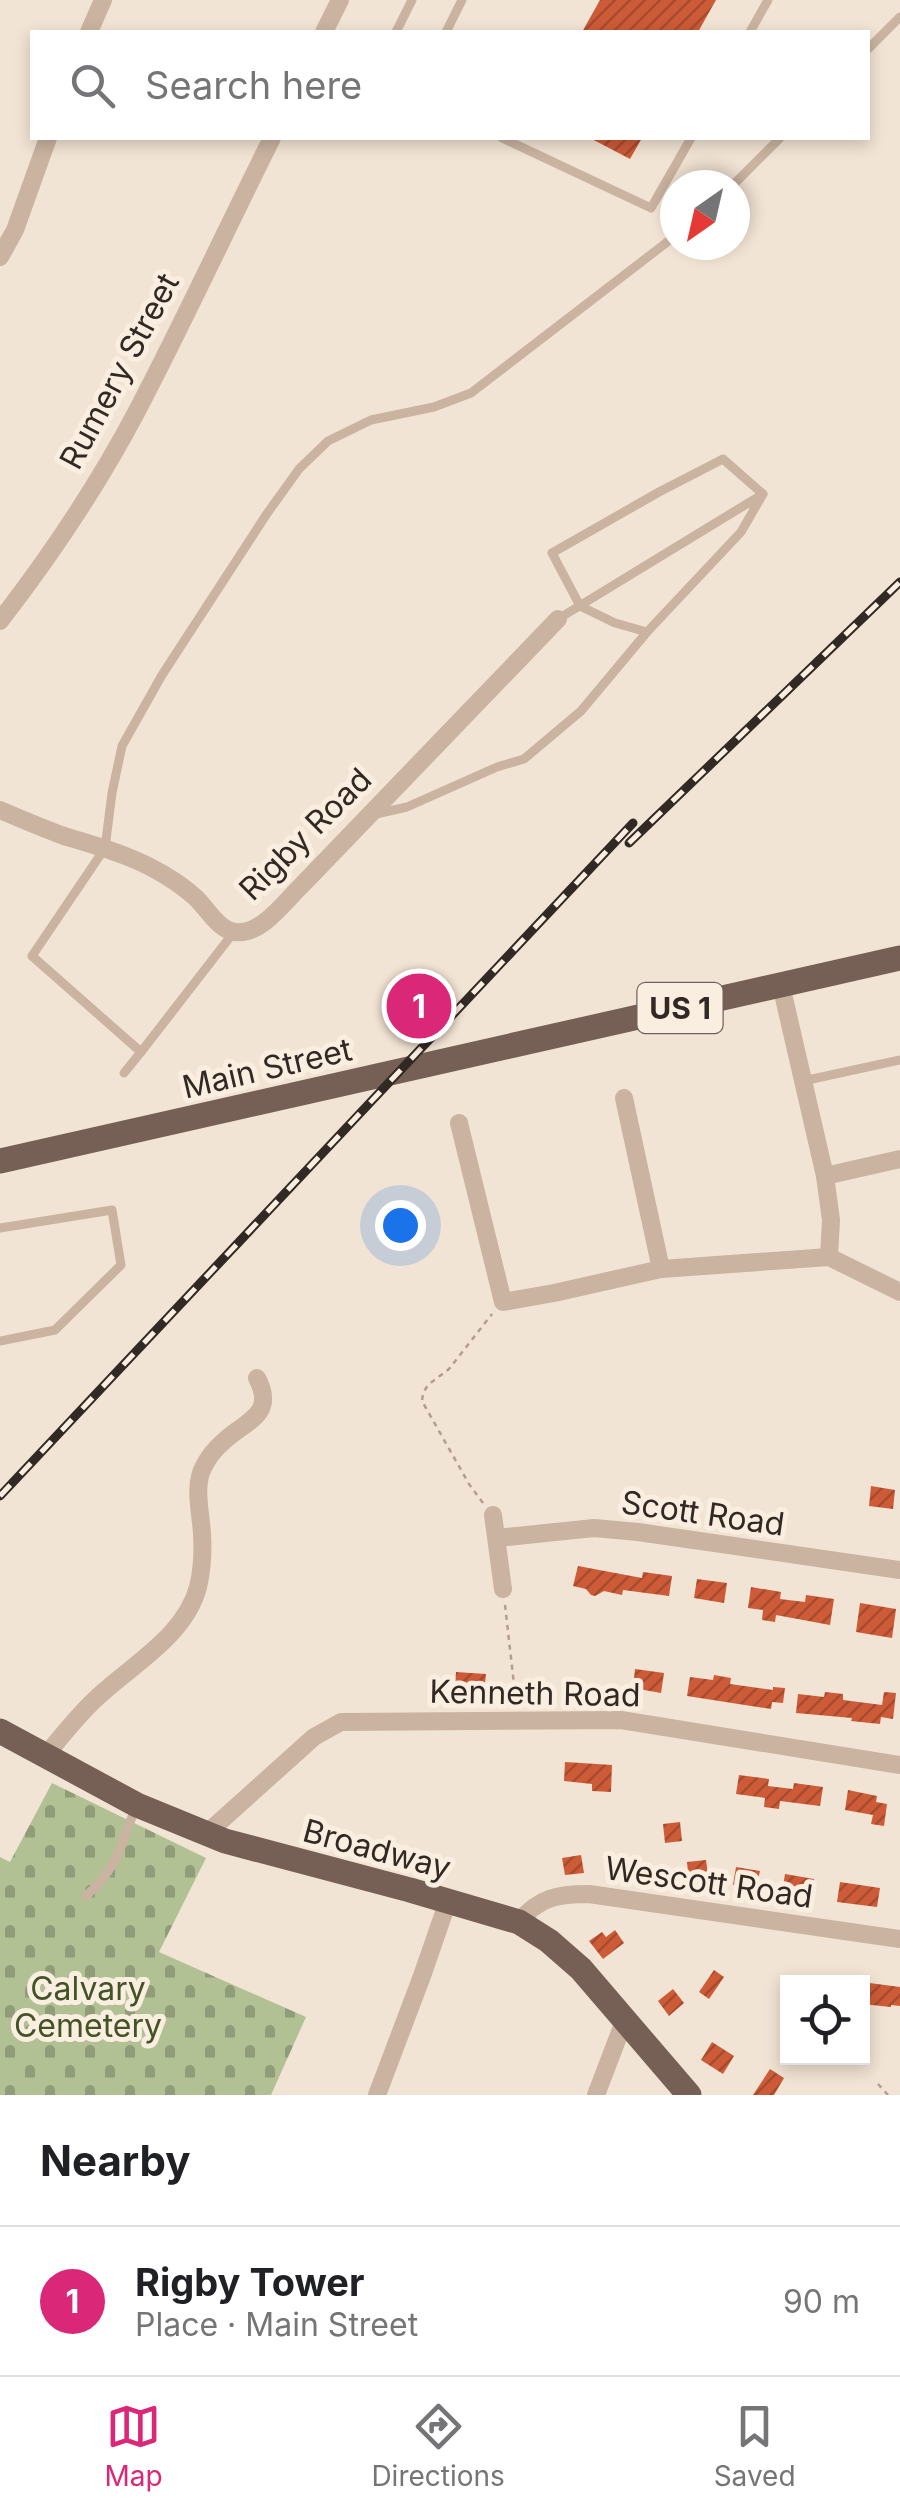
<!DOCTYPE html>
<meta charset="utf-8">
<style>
body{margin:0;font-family:Inter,sans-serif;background:#f6f6f6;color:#202124}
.controls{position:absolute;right:30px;bottom:30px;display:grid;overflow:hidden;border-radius:0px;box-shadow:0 5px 15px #0003}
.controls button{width:90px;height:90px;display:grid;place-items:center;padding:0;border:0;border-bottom:2px solid #e0e0e0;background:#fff;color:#202124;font:50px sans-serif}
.compass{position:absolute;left:660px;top:170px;width:90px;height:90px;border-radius:50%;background:#fff;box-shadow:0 5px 15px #0003;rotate:214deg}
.you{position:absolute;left:400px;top:1225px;width:35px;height:35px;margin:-25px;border:8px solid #fff;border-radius:50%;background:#1a73e8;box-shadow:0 0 0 15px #1a73e833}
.badge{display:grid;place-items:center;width:65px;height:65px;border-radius:50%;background:#db2777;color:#fff;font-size:32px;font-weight:700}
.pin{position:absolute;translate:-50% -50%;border:5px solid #fff;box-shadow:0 2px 10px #0006}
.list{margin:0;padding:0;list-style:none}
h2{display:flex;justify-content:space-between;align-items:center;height:130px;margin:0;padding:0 40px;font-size:42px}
h2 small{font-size:32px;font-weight:400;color:#757577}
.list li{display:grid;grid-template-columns:65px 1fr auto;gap:30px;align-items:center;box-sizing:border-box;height:150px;padding:0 40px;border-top:2px solid #e0e0e0}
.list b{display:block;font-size:38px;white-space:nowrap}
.list p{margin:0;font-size:32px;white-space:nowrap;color:#757577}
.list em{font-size:32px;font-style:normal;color:#757577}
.icon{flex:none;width:55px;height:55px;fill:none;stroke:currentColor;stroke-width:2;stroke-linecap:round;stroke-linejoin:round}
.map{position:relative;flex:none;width:900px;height:2095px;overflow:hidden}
.search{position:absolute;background:#fff;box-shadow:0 5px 15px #0003;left:30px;right:30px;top:30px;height:110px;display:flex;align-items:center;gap:25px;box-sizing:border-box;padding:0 35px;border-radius:0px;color:#757577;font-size:38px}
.sheet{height:280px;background:#fff}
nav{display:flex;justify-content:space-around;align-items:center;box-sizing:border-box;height:140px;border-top:2px solid #e0e0e0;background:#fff;font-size:28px;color:#757577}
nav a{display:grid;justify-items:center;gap:5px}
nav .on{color:#db2777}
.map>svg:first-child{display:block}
.cemetery{fill:url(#cemetery-stones)}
.building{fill:url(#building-hatch)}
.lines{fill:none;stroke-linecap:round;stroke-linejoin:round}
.path{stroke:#b59d8a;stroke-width:2.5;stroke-dasharray:5 5;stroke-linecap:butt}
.lane{stroke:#cab3a0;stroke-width:9}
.street{stroke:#cab3a0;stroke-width:18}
.primary{stroke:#765f54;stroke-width:25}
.rail-casing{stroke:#332924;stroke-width:9}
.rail{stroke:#faeee0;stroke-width:5;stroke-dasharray:15;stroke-linecap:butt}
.labels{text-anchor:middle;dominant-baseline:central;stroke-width:10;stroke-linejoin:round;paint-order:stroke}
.shield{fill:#faeee0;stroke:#6f645c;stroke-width:2.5}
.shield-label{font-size:30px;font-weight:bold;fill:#332924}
.street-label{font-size:32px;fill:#332924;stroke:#faeee0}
.park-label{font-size:32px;fill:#425326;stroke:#faeee0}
</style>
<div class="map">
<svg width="900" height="2095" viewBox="0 0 900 2095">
<defs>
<pattern id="cemetery-stones" width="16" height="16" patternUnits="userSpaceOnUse" patternTransform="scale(2.5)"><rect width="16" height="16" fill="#b2c194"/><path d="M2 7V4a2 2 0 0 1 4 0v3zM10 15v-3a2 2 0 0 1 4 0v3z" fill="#919d79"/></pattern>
<pattern id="building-hatch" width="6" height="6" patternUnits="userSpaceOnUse" patternTransform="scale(2.5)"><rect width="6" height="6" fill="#cd5b37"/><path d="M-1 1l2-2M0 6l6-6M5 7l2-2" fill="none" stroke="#a74b2e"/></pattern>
</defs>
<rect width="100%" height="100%" fill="#f2e4d4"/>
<path class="cemetery" d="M52 1783 206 1858 159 1952 306 2017 271 2095H0V1857L10 1862Z"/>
<g class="building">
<path d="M600 0H716L698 32H582Z"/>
<path d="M590 138H642L630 159Z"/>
<path d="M419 993 432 1005 419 1020 406 1008Z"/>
<path d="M871 1486 895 1490 893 1509 869 1506Z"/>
<path d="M578 1566 642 1578 643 1572 672 1576 669 1596 623 1590 622 1595 604 1591 595 1596 591 1595 586 1589 573 1586Z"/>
<path d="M697 1579 727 1583 724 1603 694 1598Z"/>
<path d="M751 1587 781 1592 780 1599 805 1602 806 1595 834 1599 830 1625 776 1615 775 1622 762 1620 763 1610 748 1608Z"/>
<path d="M860 1603 896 1609 892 1638 856 1632Z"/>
<path d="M635 1669 664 1673 661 1693 633 1688Z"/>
<path d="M456 1672 486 1674 484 1692 455 1690Z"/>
<path d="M714 1675 731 1678 730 1684 773 1690V1687L785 1688 783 1703 772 1702 771 1709 687 1696 690 1677 713 1680Z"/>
<path d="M825 1692 843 1694V1700L882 1705 884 1692 896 1693 893 1719 881 1717 880 1724 851 1721 852 1718 796 1713 798 1694 824 1697Z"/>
<path d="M565 1762 612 1765 611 1792 592 1791V1784L564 1781Z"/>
<path d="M739 1775 769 1779 768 1786 793 1789 794 1783 823 1787 820 1806 780 1801 779 1809 764 1807 765 1798 736 1794Z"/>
<path d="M848 1790 877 1796 876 1802 887 1804 884 1826 871 1824 873 1815 845 1810Z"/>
<path d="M680 1822 682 1841 665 1843 663 1824Z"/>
<path d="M581 1855 584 1873 565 1875 562 1858Z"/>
<path d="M706 1860 710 1890 690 1893 687 1862Z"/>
<path d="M736 1867 760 1871 756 1889 733 1885Z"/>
<path d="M785 1874 814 1879 811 1897 782 1893Z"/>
<path d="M840 1882 880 1888 877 1907 837 1902Z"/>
<path d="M615 1930 624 1943 603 1959 589 1941 602 1932 606 1937Z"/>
<path d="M714 1970 724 1977 709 1999 699 1992Z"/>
<path d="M862 1982 900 1987V2006L891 2005V2007L862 2004Z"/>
<path d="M673 1989 684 2003 669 2016 658 2001Z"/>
<path d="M712 2042 734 2056 723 2074 701 2060Z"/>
<path d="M770 2069 784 2078 774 2095H753Z"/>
</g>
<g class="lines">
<g class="path">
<path d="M483 1503 469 1484 422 1401 423 1393 428 1385 449 1369 492 1314"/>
<path d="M505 1605 516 1702"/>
<path d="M878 2084 888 2095"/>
</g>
<g class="lane">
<path d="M396 32 412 0"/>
<path d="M446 32 462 0"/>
<path d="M750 32 768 0"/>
<path d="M868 49 900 17"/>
<path d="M502 138 651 208 691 138"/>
<path d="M733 185 780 138"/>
<path d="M647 632 615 623 580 606 552 553 659 492 723 459 763 494"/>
<path d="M376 814 407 807 497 767 524 759 581 711 647 632 741 532 763 494 558 619"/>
<path d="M234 932 141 1052 32 956 105 848 112 793 122 746 162 675 266 515 299 469 328 441 371 420 434 407 471 393 675 236"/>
<path d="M124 1073 141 1052"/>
<path d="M803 1081 900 1060"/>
<path d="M0 1228 112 1210 121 1265 55 1330 0 1341"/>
<path d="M86 1896C117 1869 121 1845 135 1809"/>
</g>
<g class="street">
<path d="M89 32 103 0"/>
<path d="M324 32 340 0"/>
<path d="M0 257 15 230 48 138"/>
<path d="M0 621C51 555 98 485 137 411 184 321 227 228 272 138"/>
<path d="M0 810C21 819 42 828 64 836 101 847 138 857 171 879 179 884 188 891 195 897 207 908 218 930 235 932 261 936 285 901 302 885L558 619"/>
<path d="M781 985 825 1176 831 1220 829 1257"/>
<path d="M624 1098 661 1269"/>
<path d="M459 1123 503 1302 554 1293 661 1269 829 1257 900 1292"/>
<path d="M825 1176 900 1159"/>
<path d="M493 1515 503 1589"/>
<path d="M497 1538 594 1528 638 1532 900 1570"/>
<path d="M45 1756C63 1735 80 1712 101 1694 135 1663 186 1634 198 1587 202 1571 203 1551 202 1534 201 1513 193 1485 204 1466 208 1458 216 1448 223 1442 244 1421 277 1416 257 1378"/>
<path d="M206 1834 314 1737 341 1722 621 1720 900 1765"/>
<path d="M519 1922C539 1897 558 1894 589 1894L900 1939"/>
<path d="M377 2095 422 1976 448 1901"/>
<path d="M596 2095 625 2019"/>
</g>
<g class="primary">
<path d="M0 1161 900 958"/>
<path d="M0 1731 137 1805 225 1841 410 1890 519 1922 549 1941 581 1969 689 2095"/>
</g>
<defs>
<g id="rail">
<path d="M629 843 900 582"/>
<path d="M0 1496 633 823"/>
</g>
</defs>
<use href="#rail" class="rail-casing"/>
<use href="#rail" class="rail"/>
</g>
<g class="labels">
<rect class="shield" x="637.5" y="983" width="85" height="50" rx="8"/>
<g class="shield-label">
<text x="680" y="1008">US 1</text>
</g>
<g class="street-label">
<text transform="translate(119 371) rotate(-62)">Rumery Street</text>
<text transform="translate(305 834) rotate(-45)">Rigby Road</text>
<text transform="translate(267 1068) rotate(-13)">Main Street</text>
<text transform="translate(703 1513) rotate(8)">Scott Road</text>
<text transform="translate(535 1693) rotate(1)">Kenneth Road</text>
<text transform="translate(377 1849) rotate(15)">Broadway</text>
<text transform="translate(709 1882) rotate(8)">Wescott Road</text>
</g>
<g class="park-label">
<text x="88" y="1988">Calvary<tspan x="88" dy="37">Cemetery</tspan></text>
</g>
</g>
</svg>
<div class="controls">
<button><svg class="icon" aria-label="locate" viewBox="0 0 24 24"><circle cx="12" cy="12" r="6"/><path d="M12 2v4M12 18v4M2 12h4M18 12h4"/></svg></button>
</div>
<svg class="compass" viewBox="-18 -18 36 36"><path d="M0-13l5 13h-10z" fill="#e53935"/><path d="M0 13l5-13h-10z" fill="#757577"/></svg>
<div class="you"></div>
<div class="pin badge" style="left:419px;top:1006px">1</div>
<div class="search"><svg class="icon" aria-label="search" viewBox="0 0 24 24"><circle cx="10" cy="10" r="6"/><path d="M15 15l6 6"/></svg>Search here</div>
</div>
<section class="sheet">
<h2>Nearby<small></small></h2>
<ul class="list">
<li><span class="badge">1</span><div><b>Rigby Tower</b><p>Place · Main Street</p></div><em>90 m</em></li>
</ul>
</section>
<nav>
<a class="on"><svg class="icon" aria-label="map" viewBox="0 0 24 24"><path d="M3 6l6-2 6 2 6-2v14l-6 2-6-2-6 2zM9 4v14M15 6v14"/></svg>Map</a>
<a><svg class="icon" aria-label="directions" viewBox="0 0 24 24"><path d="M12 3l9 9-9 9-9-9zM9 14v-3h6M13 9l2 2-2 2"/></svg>Directions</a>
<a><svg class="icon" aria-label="saved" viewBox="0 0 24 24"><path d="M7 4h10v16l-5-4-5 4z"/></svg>Saved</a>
</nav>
